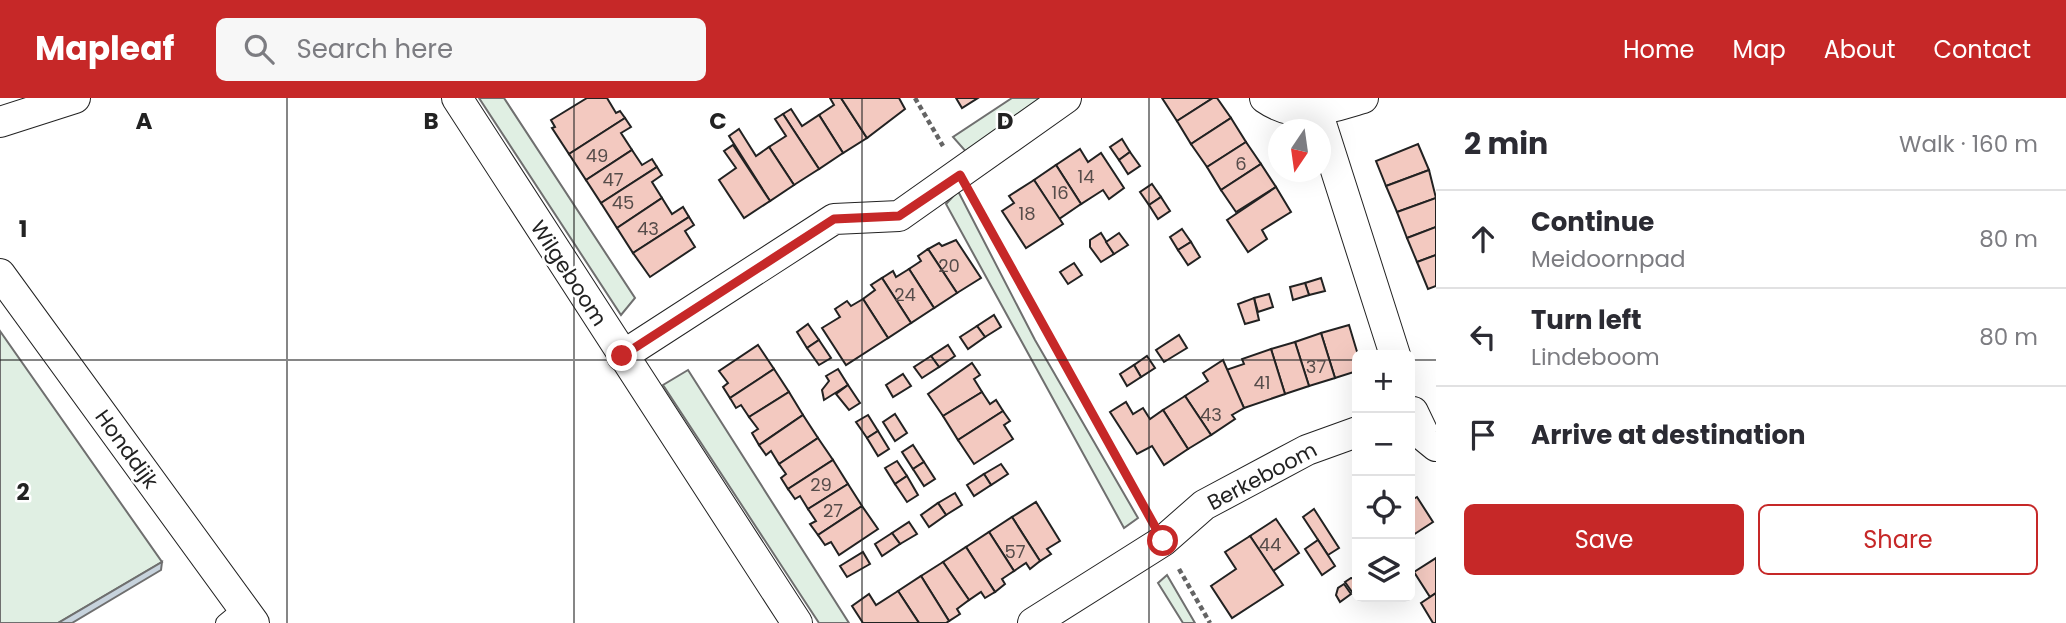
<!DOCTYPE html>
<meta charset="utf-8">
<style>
body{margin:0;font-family:Poppins,sans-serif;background:#f7f7f7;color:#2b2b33}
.controls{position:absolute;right:21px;bottom:21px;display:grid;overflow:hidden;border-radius:10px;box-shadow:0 7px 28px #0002}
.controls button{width:63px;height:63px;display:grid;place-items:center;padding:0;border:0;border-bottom:2px solid #e1e1e2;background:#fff;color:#2b2b33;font:35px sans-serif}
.compass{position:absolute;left:1268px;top:21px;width:63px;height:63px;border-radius:50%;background:#fff;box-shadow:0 7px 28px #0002;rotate:193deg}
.stop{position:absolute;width:21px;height:21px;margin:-16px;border:5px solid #c62828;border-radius:50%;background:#fff}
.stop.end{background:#c62828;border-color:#fff;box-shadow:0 2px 7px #0008}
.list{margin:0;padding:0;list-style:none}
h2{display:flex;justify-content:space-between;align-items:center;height:91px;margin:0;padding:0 28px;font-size:30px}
h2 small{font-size:23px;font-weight:400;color:#7c7c81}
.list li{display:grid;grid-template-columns:46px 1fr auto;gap:21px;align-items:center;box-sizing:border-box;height:98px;padding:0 28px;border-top:2px solid #e1e1e2}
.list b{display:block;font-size:26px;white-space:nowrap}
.list p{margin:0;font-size:23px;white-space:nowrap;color:#7c7c81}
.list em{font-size:23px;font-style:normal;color:#7c7c81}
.actions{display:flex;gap:14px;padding:21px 28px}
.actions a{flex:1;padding:16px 0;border:2px solid #c62828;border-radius:10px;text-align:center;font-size:24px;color:#c62828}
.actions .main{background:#c62828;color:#fff}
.icon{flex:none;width:38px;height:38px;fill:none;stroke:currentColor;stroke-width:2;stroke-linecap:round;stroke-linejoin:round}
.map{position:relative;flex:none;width:1436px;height:525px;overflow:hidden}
header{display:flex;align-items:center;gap:42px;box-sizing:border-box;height:98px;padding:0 35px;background:#c62828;color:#fff}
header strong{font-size:33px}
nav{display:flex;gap:38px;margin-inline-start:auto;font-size:24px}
.search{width:490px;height:63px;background:#f7f7f7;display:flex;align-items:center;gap:18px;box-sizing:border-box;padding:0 24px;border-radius:10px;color:#7c7c81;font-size:26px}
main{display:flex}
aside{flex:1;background:#fff}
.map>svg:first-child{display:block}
.green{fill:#e0efe3;stroke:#6f6f6f;stroke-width:2}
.water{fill:#c7d3dd;stroke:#6f6f6f;stroke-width:2}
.building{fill:#f3c9c0;stroke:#222;stroke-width:2}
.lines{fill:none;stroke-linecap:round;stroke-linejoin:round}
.service-casing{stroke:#222;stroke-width:18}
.minor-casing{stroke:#222;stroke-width:32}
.path{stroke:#646464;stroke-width:4.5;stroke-dasharray:5 3.5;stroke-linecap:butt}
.service{stroke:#fff;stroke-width:16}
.minor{stroke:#fff;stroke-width:30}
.route{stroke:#c62828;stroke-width:9}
.grid{fill:none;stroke:#222;stroke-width:2;stroke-opacity:0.55}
.labels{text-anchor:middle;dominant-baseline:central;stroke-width:5;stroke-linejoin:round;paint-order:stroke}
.number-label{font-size:18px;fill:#564c4a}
.street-label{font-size:21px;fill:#222;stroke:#fff}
.grid-label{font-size:23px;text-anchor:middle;font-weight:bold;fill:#222;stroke:#fff;stroke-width:5;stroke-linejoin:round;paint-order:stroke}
</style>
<header>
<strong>Mapleaf</strong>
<div class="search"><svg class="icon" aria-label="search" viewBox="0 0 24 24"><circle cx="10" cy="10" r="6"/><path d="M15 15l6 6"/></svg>Search here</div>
<nav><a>Home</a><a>Map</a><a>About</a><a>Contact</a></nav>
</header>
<main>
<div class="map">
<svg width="1436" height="525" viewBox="0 0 1436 525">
<rect width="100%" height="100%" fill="#fff"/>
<g class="green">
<path d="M479 0H504L635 200 621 217Z"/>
<path d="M1012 0H1045L968 56 953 39Z"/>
<path d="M958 93 1035 242 1138 420 1124 430 946 106Z"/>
<path d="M0 233 162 464 58 525H0Z"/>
<path d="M688 272 849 525H819L663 287Z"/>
<path d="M1167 477 1195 525H1183L1158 485Z"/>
</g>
<path class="water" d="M162 464 161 472 72 525H58Z"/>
<g class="building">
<path d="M587 0H607L616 15 620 13 625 20 569 56 552 30 555 29 551 22Z"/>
<path d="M830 0H841L867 40 843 55 819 17 834 7Z"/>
<path d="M841 0H899L905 11 867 40Z"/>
<path d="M956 0H978L962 10Z"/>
<path d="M1162 0H1213L1177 23Z"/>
<path d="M1213 0H1217L1231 20 1191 46 1177 23Z"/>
<path d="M791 11 802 28 819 17 843 55 819 71 783 16Z"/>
<path d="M783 16 819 71 794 87 769 49 786 38 775 21Z"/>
<path d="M625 20 631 29 621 35 632 52 586 82 569 56Z"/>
<path d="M1231 20 1246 44 1207 69 1191 46Z"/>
<path d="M739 31 756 58 769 49 794 87 770 103 729 38Z"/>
<path d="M1122 41 1130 54 1119 62 1110 49Z"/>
<path d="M1246 44 1261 66 1221 92 1207 69Z"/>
<path d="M1418 46 1429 72 1386 88 1376 63Z"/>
<path d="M733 47 770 103 744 120 719 82 736 70 724 53Z"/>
<path d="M1080 51 1088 64 1101 55 1124 90 1109 101 1103 92 1081 106 1056 67Z"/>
<path d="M632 52 642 67 652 61 657 69 601 105 586 82Z"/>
<path d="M1130 54 1140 68 1128 76 1119 62Z"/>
<path d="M1261 66 1276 89 1236 114 1221 92Z"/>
<path d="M1056 67 1081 106 1059 121 1034 82Z"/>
<path d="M657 69 662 77 652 84 662 100 617 130 601 105Z"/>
<path d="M1429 72 1436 100 1397 114 1386 88Z"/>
<path d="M1034 82 1063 126 1026 150 1002 113 1014 105 1009 98Z"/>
<path d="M1152 86 1161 99 1149 107 1140 94Z"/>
<path d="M1276 89 1291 114 1262 132 1267 141 1248 154 1227 122Z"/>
<path d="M1161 99 1170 113 1158 121 1149 107Z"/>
<path d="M662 100 672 116 683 109 689 119 633 155 617 130Z"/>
<path d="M1436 100V129L1407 140 1397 114Z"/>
<path d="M689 119 694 127 685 133 695 149 650 179 633 155Z"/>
<path d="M1436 129V157L1417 164 1407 140Z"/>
<path d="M1182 131 1191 144 1178 152 1170 139Z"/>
<path d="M1101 135 1114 156 1101 164 1090 149V142Z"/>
<path d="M1119 135 1128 147 1114 156 1106 144Z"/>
<path d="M956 142 981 180 957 195 928 151 939 145 942 148Z"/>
<path d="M1191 144 1200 159 1188 167 1178 152Z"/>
<path d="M928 151 957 195 934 210 909 171 921 163 918 158Z"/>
<path d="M1436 157V188L1428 191 1417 164Z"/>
<path d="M1074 165 1082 177 1068 186 1060 174Z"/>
<path d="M909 171 934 210 911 225 882 180 893 173 896 179Z"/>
<path d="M882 180 911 225 888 240 863 201 875 192 871 187Z"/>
<path d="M1321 180 1325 193 1309 197 1305 185Z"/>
<path d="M1305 185 1309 197 1293 202 1290 189Z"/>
<path d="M1269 196 1273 209 1258 214 1254 200Z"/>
<path d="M1254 200 1259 222 1245 226 1238 206Z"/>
<path d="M863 201 888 240 846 267 822 230 840 219 835 211 847 203 851 208Z"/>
<path d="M994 217 1001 229 985 239 977 228Z"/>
<path d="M808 226 819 242 807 250 797 234Z"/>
<path d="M1349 227 1358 257 1357 273 1335 280 1321 235Z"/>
<path d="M977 228 985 239 968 251 960 239Z"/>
<path d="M1321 235 1335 280 1309 288 1295 244Z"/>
<path d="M1179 237 1187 250 1164 264 1156 252Z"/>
<path d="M819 242 831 260 819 267 807 250Z"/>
<path d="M1295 244 1309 288 1285 296 1271 251Z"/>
<path d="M758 247 774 271 730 300 723 289 728 285 719 273Z"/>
<path d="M948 247 955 258 939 269 931 258Z"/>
<path d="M1271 251 1285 296 1244 310 1226 272 1244 266 1242 261Z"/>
<path d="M931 258 939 269 922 280 914 269Z"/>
<path d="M1147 258 1155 270 1141 279 1134 267Z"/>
<path d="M1223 262 1244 310 1232 317 1235 321 1211 337 1185 298 1208 283 1203 275Z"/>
<path d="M972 265 980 277 974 281 982 294 943 318 928 296Z"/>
<path d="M1134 267 1141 279 1127 288 1120 276Z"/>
<path d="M774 271 789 294 749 319 741 307 736 310 730 300Z"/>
<path d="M838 271 848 287 824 302 822 292 829 283 826 278Z"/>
<path d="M903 276 911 288 893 299 886 287Z"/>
<path d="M848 287 860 305 849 312 836 296Z"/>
<path d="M789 294 803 317 759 347 752 335 758 331 749 319Z"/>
<path d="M982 294 990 306 996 302 1003 313 958 342 943 318Z"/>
<path d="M1185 298 1211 337 1188 351 1163 312Z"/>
<path d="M1126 304 1133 316 1143 310 1150 321 1163 312 1188 351 1164 367 1152 348 1137 356 1110 314Z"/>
<path d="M1003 313 1010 323 1004 327 1013 341 974 366 958 342Z"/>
<path d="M895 316 907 335 895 343 883 324Z"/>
<path d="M803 317 818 340 779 366 771 353 766 357 759 347Z"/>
<path d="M868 317 878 333 867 340 856 324Z"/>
<path d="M878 333 889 351 878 358 867 340Z"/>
<path d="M818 340 833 362 788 391 781 380 786 376 779 366Z"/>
<path d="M913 347 924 364 913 371 902 354Z"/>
<path d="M833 362 848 386 808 411 800 398 795 401 788 391Z"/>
<path d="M897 363 907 378 895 386 885 370Z"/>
<path d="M924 364 935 381 924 388 913 371Z"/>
<path d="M1001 366 1008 376 991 387 984 376Z"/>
<path d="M984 376 991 387 974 398 967 387Z"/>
<path d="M907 378 918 397 907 404 895 386Z"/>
<path d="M848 386 862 408 818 437 810 426 816 423 808 411Z"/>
<path d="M955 395 962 407 946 417 938 405Z"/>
<path d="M1417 399 1433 424 1410 439V403Z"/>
<path d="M1036 404 1060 443 1047 451 1051 456 1040 463 1012 419Z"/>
<path d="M938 405 946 417 929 429 921 417Z"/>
<path d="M862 408 878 431 839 457 831 444 825 447 818 437Z"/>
<path d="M1314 411 1339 450 1328 457 1303 419Z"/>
<path d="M1012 419 1040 463 1030 471 1026 465 1014 473 989 434Z"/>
<path d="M1276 421 1299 455 1273 473 1250 438Z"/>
<path d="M909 424 917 436 900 446 892 435Z"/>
<path d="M989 434 1014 473 1002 481 1005 486 995 494 966 449Z"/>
<path d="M892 435 900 446 882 458 875 446Z"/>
<path d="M1250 438 1283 487 1232 520 1211 488 1236 471 1225 454Z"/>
<path d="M1318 442 1335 468 1322 477 1305 451Z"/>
<path d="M966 449 995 494 985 500 981 494 969 502 943 464Z"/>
<path d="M863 454 870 466 847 479 840 468Z"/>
<path d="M1436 460V495L1430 499 1414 474Z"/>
<path d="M943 464 969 502 957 511 960 516 949 523 921 478Z"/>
<path d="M921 478 949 523 946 525H919L898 493Z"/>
<path d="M1351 480 1357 481V491L1352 494 1345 484Z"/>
<path d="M1344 486 1351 496 1340 504 1336 497 1338 490Z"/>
<path d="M898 493 919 525H863L852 508 869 496 876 507Z"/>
<path d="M1436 495V525H1433L1421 505Z"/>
</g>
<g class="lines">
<defs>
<path id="service" d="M224 525 242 510"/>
<g id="minor">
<path d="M457 0 797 525"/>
<path d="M1265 0C1298 23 1328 10 1363 0"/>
<path d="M1317 13 1395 257"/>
<path d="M0 24 75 0"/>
<path d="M0 176 254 525"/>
<path d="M622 258 834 121 899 118 1066 0"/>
<path d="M1410 316 1413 314 1425 339 1436 348"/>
<path d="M1033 525 1163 443 1204 407 1307 352 1357 334"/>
</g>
</defs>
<use href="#service" class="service-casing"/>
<use href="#minor" class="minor-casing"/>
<g class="path">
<path d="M915 0 943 48"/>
<path d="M973 101 1147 415"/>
<path d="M1179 471 1210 525"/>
</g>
<use href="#service" class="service"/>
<use href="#minor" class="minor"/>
</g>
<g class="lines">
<path class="route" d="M622 258 834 121 899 118 960 77 1163 443"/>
</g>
<path class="grid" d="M287 0V525M574 0V525M862 0V525M1149 0V525M0 262H1357M1410 262H1436"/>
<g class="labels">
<g class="number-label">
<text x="597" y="57">49</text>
<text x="1241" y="65">6</text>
<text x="1086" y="78">14</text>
<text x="613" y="81">47</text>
<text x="1060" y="94">16</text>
<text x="623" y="104">45</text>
<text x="1027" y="115">18</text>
<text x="648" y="130">43</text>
<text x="949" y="167">20</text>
<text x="905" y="196">24</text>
<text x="1316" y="268">37</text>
<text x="1262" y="284">41</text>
<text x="1211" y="316">43</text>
<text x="821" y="386">29</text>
<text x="833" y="412">27</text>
<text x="1270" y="446">44</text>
<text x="1015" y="453">57</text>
</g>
<g class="street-label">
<text transform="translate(569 175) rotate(57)">Wilgeboom</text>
<text transform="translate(127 351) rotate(54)">Honddijk</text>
<text transform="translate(1262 378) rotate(-28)">Berkeboom</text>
</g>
</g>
<g class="grid-label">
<text x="144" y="31">A</text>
<text x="431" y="31">B</text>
<text x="718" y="31">C</text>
<text x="1005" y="31">D</text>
<text x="23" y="139">1</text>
<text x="23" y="402">2</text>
</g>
</svg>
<div class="controls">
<button>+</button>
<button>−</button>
<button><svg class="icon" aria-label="locate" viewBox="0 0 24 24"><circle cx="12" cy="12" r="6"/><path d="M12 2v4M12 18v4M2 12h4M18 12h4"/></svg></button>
<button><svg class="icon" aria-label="layers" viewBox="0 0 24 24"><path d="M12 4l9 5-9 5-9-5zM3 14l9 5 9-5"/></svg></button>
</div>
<svg class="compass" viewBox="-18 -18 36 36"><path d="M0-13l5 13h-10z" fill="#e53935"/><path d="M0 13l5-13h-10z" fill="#7c7c81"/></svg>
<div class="stop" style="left:1163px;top:443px"></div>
<div class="stop end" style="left:622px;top:258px"></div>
</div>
<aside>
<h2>2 min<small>Walk · 160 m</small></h2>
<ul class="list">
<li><svg class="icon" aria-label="ahead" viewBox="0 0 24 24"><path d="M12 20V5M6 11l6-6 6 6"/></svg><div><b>Continue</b><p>Meidoornpad</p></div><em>80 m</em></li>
<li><svg class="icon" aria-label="left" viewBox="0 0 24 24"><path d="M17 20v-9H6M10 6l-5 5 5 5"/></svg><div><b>Turn left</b><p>Lindeboom</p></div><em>80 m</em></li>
<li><svg class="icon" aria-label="arrive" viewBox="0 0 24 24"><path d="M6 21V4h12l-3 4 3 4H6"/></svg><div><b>Arrive at destination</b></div></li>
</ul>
<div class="actions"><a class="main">Save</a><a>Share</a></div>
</aside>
</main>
